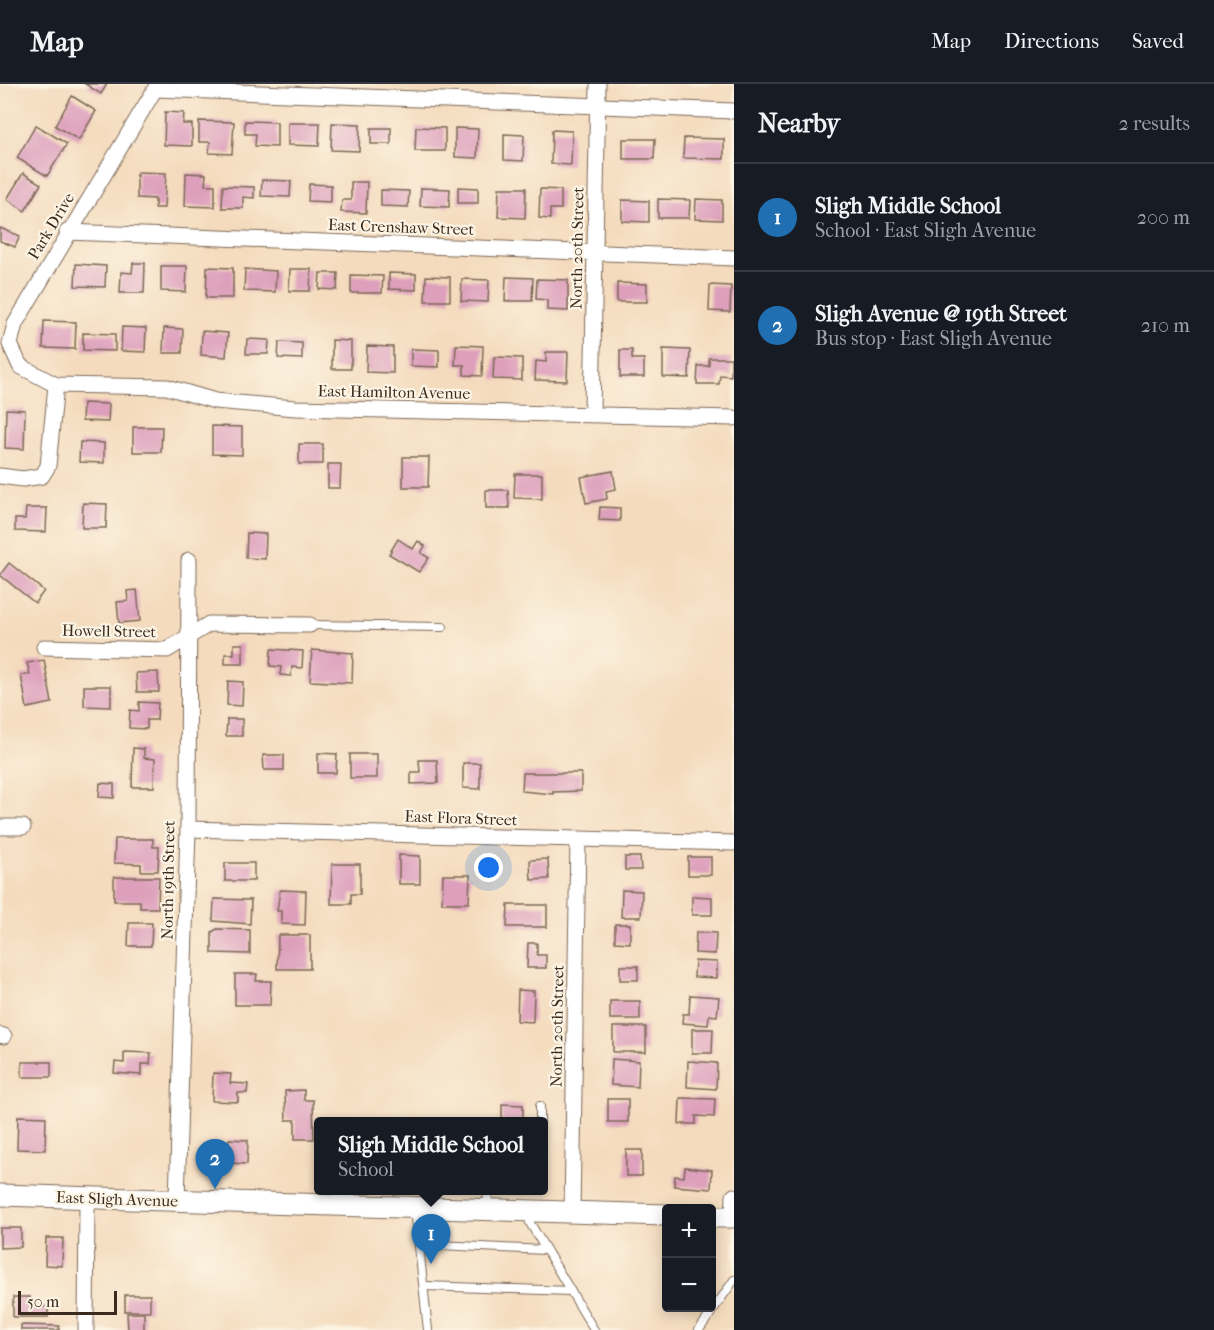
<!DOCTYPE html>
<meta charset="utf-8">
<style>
body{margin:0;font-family:"IM FELL French Canon",serif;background:#242831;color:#f1f3f6}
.controls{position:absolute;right:18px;bottom:18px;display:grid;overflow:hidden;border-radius:6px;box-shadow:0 3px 15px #0003}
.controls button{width:54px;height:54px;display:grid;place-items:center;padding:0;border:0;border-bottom:2px solid #363941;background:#171b24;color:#f1f3f6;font:30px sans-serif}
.scale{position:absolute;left:18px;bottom:15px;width:99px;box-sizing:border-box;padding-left:6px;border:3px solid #3b2a1e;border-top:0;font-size:16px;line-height:21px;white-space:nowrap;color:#3b2a1e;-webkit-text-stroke:4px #fcf5e5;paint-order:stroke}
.you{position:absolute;left:489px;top:784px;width:21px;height:21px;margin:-15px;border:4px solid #fff;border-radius:50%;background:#1a73e8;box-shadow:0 0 0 9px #1a73e833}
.badge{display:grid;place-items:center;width:39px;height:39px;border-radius:50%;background:#1f6fb2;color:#fff;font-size:20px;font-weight:700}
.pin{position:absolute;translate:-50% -50px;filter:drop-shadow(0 2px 3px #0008)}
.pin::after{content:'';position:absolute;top:32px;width:21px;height:18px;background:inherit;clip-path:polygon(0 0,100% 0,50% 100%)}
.popup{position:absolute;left:314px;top:1033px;width:234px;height:78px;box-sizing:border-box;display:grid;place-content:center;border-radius:6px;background:#171b24;filter:drop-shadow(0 2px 4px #0005);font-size:20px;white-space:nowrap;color:#9ea1a6}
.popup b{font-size:22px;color:#f1f3f6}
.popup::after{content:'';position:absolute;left:50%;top:100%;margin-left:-12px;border:12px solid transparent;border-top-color:#171b24}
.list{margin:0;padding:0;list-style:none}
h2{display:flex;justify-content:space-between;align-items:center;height:78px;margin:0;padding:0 24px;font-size:26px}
h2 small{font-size:20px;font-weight:400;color:#9ea1a6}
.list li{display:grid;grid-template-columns:39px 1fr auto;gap:18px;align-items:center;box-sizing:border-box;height:108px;padding:0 24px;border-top:2px solid #363941}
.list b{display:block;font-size:22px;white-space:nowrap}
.list p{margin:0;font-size:20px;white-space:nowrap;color:#9ea1a6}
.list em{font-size:20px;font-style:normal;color:#9ea1a6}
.map{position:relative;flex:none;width:734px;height:1246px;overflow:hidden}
header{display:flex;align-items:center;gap:36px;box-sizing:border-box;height:84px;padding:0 30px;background:#171b24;border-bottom:2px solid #363941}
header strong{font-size:28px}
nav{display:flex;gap:33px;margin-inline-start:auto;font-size:21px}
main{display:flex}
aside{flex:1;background:#171b24}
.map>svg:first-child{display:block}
.building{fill:#dd9fbc}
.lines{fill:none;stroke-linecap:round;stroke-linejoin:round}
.lane-casing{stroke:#7c6856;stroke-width:10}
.street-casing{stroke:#7c6856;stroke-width:17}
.secondary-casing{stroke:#7c6856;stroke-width:23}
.lane{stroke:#fff;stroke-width:8}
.street{stroke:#fff;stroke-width:15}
.secondary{stroke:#fff;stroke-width:21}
.labels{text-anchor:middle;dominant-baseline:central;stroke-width:4.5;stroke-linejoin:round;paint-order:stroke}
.street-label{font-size:16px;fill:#3b2a1e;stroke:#fcf5e5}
</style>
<header>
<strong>Map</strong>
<nav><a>Map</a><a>Directions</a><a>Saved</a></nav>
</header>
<main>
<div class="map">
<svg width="734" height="1246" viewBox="0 0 734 1246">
<rect width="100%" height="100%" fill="#fcf5e5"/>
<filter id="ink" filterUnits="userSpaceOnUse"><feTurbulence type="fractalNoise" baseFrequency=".0167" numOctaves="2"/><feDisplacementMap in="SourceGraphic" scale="12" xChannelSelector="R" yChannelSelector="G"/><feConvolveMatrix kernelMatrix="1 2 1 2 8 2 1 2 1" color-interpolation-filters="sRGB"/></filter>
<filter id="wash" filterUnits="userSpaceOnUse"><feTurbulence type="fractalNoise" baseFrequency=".008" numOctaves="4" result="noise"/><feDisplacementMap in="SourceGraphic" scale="24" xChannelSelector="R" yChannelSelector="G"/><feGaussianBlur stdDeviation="1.35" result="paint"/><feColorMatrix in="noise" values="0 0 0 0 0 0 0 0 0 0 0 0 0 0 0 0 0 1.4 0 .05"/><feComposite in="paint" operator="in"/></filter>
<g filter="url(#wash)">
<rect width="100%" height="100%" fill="#f4dbbd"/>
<g id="blocks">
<g class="building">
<path d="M85 0H107L101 10Z"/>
<path d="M72 12 96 27 79 56 55 42Z"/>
<path d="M165 28 184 29 183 40H192V62L164 61Z"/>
<path d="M199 37 234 38 232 70 209 69 210 58H199Z"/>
<path d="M245 37 277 38V63L255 62 256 50H245Z"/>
<path d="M288 39H320L319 62 288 61Z"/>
<path d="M332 39 360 40 359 67 331 66Z"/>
<path d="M36 41 67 60 47 92 17 74Z"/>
<path d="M416 43 445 44V67H415Z"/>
<rect x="371" y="44" width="20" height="16"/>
<path d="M455 44 478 45 477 74 455 73Z"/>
<path d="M552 46 572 47 571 81 551 80Z"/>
<path d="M504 50 524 51 523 77 504 76Z"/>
<path d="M684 54 724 55V75L683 74Z"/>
<path d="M623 55H655L654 75H623Z"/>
<path d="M137 88 166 89 164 124H155V115L137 114Z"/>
<path d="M23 89 41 100 25 127 7 115Z"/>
<path d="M186 89 206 90 205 101H215V123L185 122Z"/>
<path d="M262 96 291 97 290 113 261 112Z"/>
<path d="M351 98H367L366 129 341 128 342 116H351Z"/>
<path d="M309 100 331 101V118L308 117Z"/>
<path d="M223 102 254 103V114L243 113V124H222Z"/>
<path d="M458 103 478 104V119H458Z"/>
<path d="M421 104 450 105 449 123 420 122Z"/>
<path d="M499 104H526L525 134 498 133Z"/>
<path d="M540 105 561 106V125H550V135L539 134Z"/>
<path d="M381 106 409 107 408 123 381 122Z"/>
<path d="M658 115 690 116 689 134H658Z"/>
<path d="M696 115 722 116V136L695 135Z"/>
<path d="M622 116 649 117V138L622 137Z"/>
<path d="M0 144 20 152 15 163 0 157Z"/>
<path d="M133 179H145L144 209H120L121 188 132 189Z"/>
<path d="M76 180 106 182 105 203 75 202Z"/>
<path d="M161 182H187L186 208 161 207Z"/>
<path d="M207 183 233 184V214H206Z"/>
<path d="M245 185 276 187 275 208 244 207Z"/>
<path d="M290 185H311L310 207H289Z"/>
<path d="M320 189H338L337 206 319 205Z"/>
<path d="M389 189 416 190V206L389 205Z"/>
<path d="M351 191 383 192 382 209H351Z"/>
<path d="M426 192 450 193V217H425Z"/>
<path d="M506 193 533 194 532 217H505Z"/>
<path d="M462 195 489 196 488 218 461 217Z"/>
<path d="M537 195 568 196V227L547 226V216L536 215Z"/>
<path d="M617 199 647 200V218H617Z"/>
<path d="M710 201 731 202 730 228 709 227Z"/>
<path d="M44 237 76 238 75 265 43 264Z"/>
<path d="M122 243 146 244 145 268 121 267Z"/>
<path d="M164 244 183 245 182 269H163Z"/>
<path d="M202 247 228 249 226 273 201 271Z"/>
<path d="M83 249 115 250V267L83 266Z"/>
<path d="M247 255 269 256 268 270H246Z"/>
<path d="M332 256 351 257V285H332Z"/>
<path d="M279 258 302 259V275L278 274Z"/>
<path d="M456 261 483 262 482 292 464 291V281H455Z"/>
<path d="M367 262 393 263V289L366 288Z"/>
<path d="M411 265 439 266V283L411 282Z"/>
<path d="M663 265 690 266 689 294 663 293Z"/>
<path d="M620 266H632V275H644V293H620Z"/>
<path d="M546 268H568L567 297 535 296 536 277 546 278Z"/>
<path d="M494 273 522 274V296L493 295Z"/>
<path d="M709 274H731V292L720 291 719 300H697L698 282H709Z"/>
<path d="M83 319 109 320 108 338 82 337Z"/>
<path d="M6 325 25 326 24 365 5 364Z"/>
<path d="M212 342 242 343V371L212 370Z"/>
<path d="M133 343H162L161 368H133Z"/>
<path d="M80 358 104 359V379L79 378Z"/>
<rect x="299" y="360" width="24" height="20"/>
<path d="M403 373H429L428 403H403Z"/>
<path d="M328 380H341L340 404H328Z"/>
<path d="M613 387 616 405 606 407 607 415 586 419 581 393Z"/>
<path d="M515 390H542V415L514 414Z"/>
<path d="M486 406H508L509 424H486Z"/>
<path d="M83 419 107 420 106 444H82Z"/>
<path d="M600 423 620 424V437L599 436Z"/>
<path d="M26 424H47L46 448 15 447V435H25Z"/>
<path d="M247 449 266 450 265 475 246 474Z"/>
<path d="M398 455 413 465 418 457 425 462 421 469 429 474 419 488 389 470Z"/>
<path d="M9 479 44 507 35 519 0 491Z"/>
<path d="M137 506 140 537 119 539 117 518 128 517 127 507Z"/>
<path d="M234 560H243V580H225V570H234Z"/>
<path d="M271 565 303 567 302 584 292 583 291 592 280 591 281 583 270 582Z"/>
<path d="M312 566 353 569 352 599 310 597Z"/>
<path d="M44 576 52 619 27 624 21 591 30 590 27 579Z"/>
<path d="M158 588 159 608H137L136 589Z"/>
<path d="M228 597 243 598 242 622 227 621Z"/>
<path d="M84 602H111V623L84 622Z"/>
<path d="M139 618 158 619 157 636H147V645L129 644 130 626 139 627Z"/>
<path d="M227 635H242V652H226Z"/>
<path d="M133 664 144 665V674L155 675 154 703H132Z"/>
<path d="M318 669 337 670 336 689H318Z"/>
<rect x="350" y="670" width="27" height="24"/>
<path d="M263 671H284V686H264Z"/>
<path d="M419 676H437L438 699 411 700V688H420Z"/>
<path d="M463 679H480V705L463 704Z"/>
<path d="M523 689H581V707L553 708V710L522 707Z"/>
<path d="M100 699 114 700V714L99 713Z"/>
<path d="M115 755H153V763H159L158 787H141V780L114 779Z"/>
<path d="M399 771 420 772V800H399Z"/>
<path d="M625 773H640L641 786H625Z"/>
<rect x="688" y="773" width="23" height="18"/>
<path d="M548 775 549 795 531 796 530 776Z"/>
<rect x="225" y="779" width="29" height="18"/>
<path d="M332 780H360V810H351V820H331Z"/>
<path d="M443 791H470L469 819H442Z"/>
<path d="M114 793H159L158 824H140V817H114Z"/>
<path d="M280 806 306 807 305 841 281 840V827H277Z"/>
<path d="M622 806 642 807 641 833H621Z"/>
<path d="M692 812 712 813V831H692Z"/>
<path d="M214 815 251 816 250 840 213 837Z"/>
<path d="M508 821H547V843H507Z"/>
<path d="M129 839H152L151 862H128Z"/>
<path d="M615 840H630V859L615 858Z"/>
<path d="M217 845 250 846V870L212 869V848Z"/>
<path d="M696 848 716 849 715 870 695 869Z"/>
<path d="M278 851H310V885H277Z"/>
<path d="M528 859H537V871H546V884H527Z"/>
<path d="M695 877 717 878V894L694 893Z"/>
<rect x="620" y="882" width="18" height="14"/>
<path d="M235 890H257L256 897H271L270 921H235Z"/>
<path d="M518 906 534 907 533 938 517 937Z"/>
<path d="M690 911 719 913 717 932 709 931 708 941 682 939 683 930H689Z"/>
<rect x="610" y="917" width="30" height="18"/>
<rect x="613" y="943" width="33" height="25"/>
<path d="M692 945H713L712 969H692Z"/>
<path d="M124 968 151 969 150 980H141V991L114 989 115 978 124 979Z"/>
<path d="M612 975 639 977 638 1003 611 1001Z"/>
<path d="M688 977 717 979 716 1005 687 1003Z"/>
<rect x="22" y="978" width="29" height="15"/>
<path d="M213 989 231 990 230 999 248 1000 247 1009H238V1018L212 1017Z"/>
<path d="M304 1006V1016H313L314 1055H295V1036H286L285 1007Z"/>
<path d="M680 1014 715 1015 714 1033 696 1032V1040H679Z"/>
<rect x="608" y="1015" width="20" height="23"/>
<path d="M502 1020 523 1021V1038H502Z"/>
<path d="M18 1032 46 1033 45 1066 17 1065Z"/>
<path d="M229 1055 248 1056 247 1080 228 1079Z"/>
<rect x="626" y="1066" width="16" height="26"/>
<path d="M685 1083 712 1086 711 1105 674 1102 675 1092 684 1093Z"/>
<path d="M0 1144H21V1163L0 1164Z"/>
<path d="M46 1154H63L62 1182 45 1181Z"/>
<rect x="125" y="1211" width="25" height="16"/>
<path d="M13 1213H30L31 1223H48V1233H13Z"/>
<path d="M127 1229H144V1246H128Z"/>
<path d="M21 1241 59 1242V1246H21Z"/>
</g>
</g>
</g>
<g filter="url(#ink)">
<use href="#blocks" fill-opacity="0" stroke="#7c6856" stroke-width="1.5"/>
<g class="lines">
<defs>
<g id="lane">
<path d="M310 541 443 543"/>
<path d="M540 1038V1022"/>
<path d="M415 1125 428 1246"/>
<path d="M487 1125 488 1106"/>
<path d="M528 1127 530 1139 594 1246"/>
<path d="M439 1161 546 1166"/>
<path d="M425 1202 570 1207"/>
<path d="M699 1246 734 1196"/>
</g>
<g id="street">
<path d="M158 0 15 240 10 260 20 282 56 301 167 303 215 317 295 324 734 334"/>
<path d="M155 5 734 27"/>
<path d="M67 148 734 174"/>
<path d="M592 329 598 0"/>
<path d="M0 392 23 395 42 392 48 382 56 301"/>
<path d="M44 563 167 566 209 540 310 541"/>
<path d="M0 743H23"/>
<path d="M188 745 734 759"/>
<path d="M0 951 4 952"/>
<path d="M177 1117 188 745 189 476"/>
<path d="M572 1129 578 755"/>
<path d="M733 1133 734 1112"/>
<path d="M86 1246 87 1115"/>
</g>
<g id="secondary">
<path d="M0 1111 666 1131"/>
<path d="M712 1133H734"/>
</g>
</defs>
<use href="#lane" class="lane-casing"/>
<use href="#street" class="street-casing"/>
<use href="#secondary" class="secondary-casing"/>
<use href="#lane" class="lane"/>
<use href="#street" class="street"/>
<use href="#secondary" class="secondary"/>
</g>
</g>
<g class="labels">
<g class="street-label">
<text transform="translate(51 142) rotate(-59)">Park Drive</text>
<text transform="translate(401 143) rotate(2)">East Crenshaw Street</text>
<text transform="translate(577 164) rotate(-89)">North 20th Street</text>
<text transform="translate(394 308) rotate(1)">East Hamilton Avenue</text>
<text transform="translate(109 547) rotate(1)">Howell Street</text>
<text transform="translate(461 734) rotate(2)">East Flora Street</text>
<text transform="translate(168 796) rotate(-89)">North 19th Street</text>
<text transform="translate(557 942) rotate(-89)">North 20th Street</text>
<text transform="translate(117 1115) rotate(2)">East Sligh Avenue</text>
</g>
</g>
</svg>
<div class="controls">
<button>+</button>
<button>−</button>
</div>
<div class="scale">50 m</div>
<div class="you"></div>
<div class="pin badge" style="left:431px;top:1180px">1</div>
<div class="popup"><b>Sligh Middle School</b>School</div>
<div class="pin badge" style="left:215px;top:1105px">2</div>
</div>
<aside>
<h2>Nearby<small>2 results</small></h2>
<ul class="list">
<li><span class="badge">1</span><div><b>Sligh Middle School</b><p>School · East Sligh Avenue</p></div><em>200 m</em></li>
<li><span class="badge">2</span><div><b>Sligh Avenue @ 19th Street</b><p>Bus stop · East Sligh Avenue</p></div><em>210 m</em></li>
</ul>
</aside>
</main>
